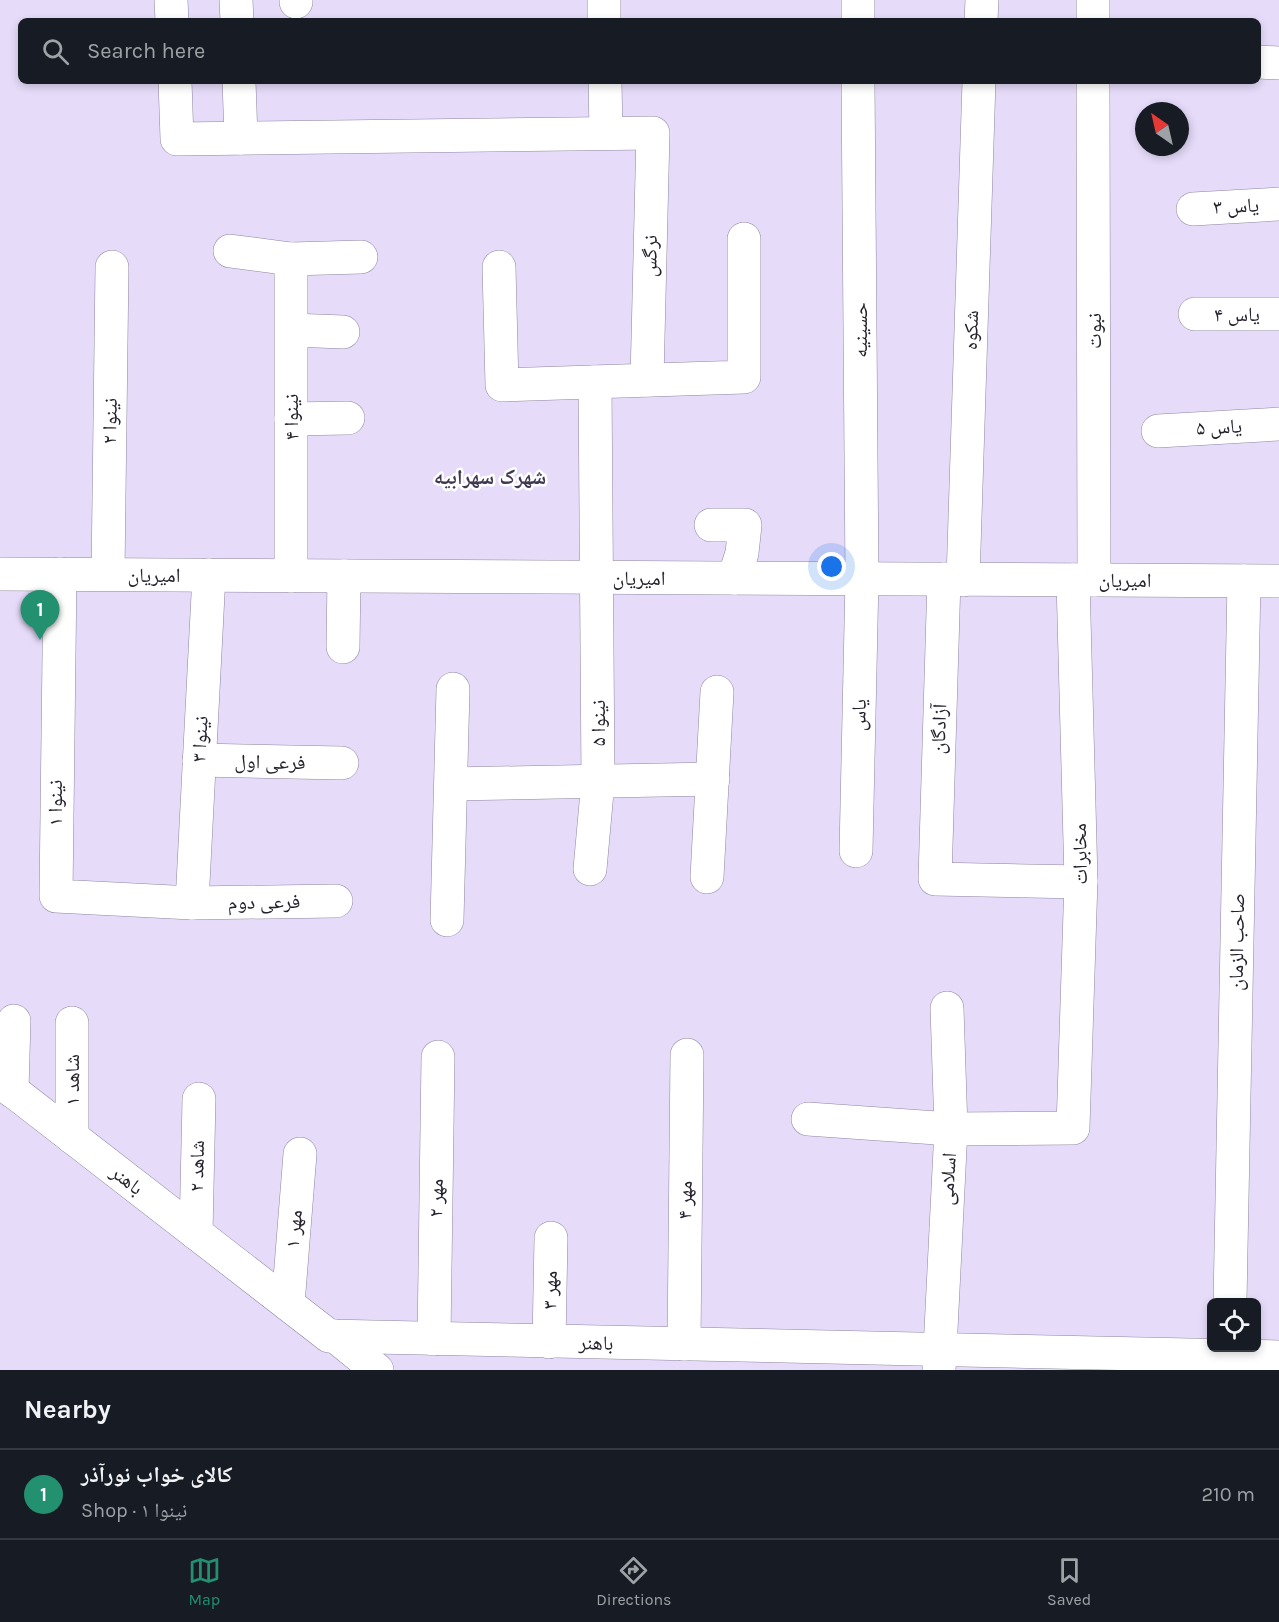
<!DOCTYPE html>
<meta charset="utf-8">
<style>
body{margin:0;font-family:Karla,"Noto Naskh Arabic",sans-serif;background:#242831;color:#f1f3f6}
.controls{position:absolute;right:18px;bottom:18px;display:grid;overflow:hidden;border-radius:9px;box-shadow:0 3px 9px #0003}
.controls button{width:54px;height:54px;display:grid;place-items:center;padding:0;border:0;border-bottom:2px solid #363941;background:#171b24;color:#f1f3f6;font:30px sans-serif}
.compass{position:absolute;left:1135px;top:102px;width:54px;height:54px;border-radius:50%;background:#171b24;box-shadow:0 3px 9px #0003;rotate:326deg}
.you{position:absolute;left:832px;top:567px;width:21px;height:21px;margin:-15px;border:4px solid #fff;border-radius:50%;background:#1a73e8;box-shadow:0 0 0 9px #1a73e833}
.badge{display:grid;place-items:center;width:39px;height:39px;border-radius:50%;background:#239070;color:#fff;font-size:20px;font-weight:700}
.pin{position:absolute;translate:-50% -50px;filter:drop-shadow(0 2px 3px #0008)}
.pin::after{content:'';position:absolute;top:32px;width:21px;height:18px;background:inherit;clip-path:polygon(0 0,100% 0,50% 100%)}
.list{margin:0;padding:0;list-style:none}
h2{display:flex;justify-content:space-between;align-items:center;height:78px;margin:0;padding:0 24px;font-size:26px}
h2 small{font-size:20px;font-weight:400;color:#9ea1a6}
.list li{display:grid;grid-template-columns:39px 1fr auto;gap:18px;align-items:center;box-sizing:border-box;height:90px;padding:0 24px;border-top:2px solid #363941}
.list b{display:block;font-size:22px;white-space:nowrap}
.list p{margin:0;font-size:20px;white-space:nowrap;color:#9ea1a6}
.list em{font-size:20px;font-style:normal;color:#9ea1a6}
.icon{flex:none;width:33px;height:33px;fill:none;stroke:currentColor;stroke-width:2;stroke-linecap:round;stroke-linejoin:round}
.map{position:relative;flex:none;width:1279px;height:1370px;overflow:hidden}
.search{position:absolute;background:#171b24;box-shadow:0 3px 9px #0003;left:18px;right:18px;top:18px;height:66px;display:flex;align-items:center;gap:15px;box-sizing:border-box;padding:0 21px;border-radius:9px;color:#9ea1a6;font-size:22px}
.sheet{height:168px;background:#171b24}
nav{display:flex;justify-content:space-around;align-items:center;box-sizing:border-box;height:84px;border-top:2px solid #363941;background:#171b24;font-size:16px;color:#9ea1a6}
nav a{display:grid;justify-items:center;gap:3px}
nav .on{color:#239070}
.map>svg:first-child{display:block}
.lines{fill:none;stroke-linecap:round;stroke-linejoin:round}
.minor-casing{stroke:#8f85a0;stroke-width:34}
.minor{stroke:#fff;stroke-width:33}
.labels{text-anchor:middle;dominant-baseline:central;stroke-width:5;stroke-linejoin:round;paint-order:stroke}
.street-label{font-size:20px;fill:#25212c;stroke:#fff}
.neighbourhood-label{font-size:21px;font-weight:bold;fill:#413850;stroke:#fff}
</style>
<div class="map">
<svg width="1279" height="1370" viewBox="0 0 1279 1370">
<rect width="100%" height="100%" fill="#e6dcfa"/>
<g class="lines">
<defs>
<g id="minor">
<path d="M171 0 172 21"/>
<path d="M236 0 237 21"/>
<path d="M296 0V2"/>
<path d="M604 0V21"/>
<path d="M858 0V21"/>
<path d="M1093 0V21"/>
<path d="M981 21 982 0"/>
<path d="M1258 62 1279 63"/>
<path d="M175 81 177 139 653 133 647 380"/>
<path d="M239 81 241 138"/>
<path d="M605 81 606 133"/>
<path d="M1093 81 1094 580"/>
<path d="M1193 209 1279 204"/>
<path d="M230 251 291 259 361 257"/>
<path d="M499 267 502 385 744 377V239"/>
<path d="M1195 314H1279"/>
<path d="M292 330 343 332"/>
<path d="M291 419 348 418"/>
<path d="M1158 431 1279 424"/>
<path d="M711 525H745L742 553 734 578"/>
<path d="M0 574 1279 581"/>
<path d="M60 574 56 896 192 903 336 901"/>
<path d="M108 574 112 267"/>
<path d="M291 576V259"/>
<path d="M944 579 935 879 1081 882"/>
<path d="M963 580 979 81"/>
<path d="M343 647 344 576"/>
<path d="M199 760 342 763"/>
<path d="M451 784 713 779"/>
<path d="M856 851 862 579 858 81"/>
<path d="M590 869 598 781 595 382"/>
<path d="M707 877 717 692"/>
<path d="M192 903 209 575"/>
<path d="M447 920 453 689"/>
<path d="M72 1023V1137"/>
<path d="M0 1081 329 1336 1279 1357"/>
<path d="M12 1091 14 1021"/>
<path d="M808 1119 951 1129 1073 1128 1081 880 1073 580"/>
<path d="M196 1233 199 1099"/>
<path d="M1230 1302 1244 581"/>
<path d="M288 1304 300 1154"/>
<path d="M335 1336 377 1370"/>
<path d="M434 1339 438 1057"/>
<path d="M549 1342 551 1238"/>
<path d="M684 1344 687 1055"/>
<path d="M939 1370 951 1129 947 1008"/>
</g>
</defs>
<use href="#minor" class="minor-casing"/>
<use href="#minor" class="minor"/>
</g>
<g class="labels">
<g class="street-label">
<text transform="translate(1236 206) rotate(-3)">یاس ۳</text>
<text transform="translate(650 256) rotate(-89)">نرگس</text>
<text x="1237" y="314">یاس ۴</text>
<text transform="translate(860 330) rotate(-90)">حسینیه</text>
<text transform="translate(971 330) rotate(-88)">شکوه</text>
<text transform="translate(1094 331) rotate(-90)">نبوت</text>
<text transform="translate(291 417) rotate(-90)">نینوا ۴</text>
<text transform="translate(110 421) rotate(-89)">نینوا ۲</text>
<text transform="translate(1219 427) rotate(-3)">یاس ۵</text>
<text x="154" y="575">امیریان</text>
<text x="639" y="578">امیریان</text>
<text x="1125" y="580">امیریان</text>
<text transform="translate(859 715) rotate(-89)">یاس</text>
<text transform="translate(598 723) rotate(-90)">نینوا ۵</text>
<text transform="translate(939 729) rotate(-88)">آزادگان</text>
<text transform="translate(200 739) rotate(-87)">نینوا ۳</text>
<text transform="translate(270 762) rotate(1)">فرعی اول</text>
<text transform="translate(55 803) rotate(-90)">نینوا ۱</text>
<text transform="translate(1080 854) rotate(-91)">مخابرات</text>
<text transform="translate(264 902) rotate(-1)">فرعی دوم</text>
<text transform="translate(1237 942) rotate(-89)">صاحب الزمان</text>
<text transform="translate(72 1080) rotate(-90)">شاهد ۱</text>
<text transform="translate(197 1166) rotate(-89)">شاهد ۲</text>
<text transform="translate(948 1179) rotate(-87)">اسلامی</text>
<text transform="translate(127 1180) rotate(38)">باهنر</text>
<text transform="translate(436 1198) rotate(-89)">مهر ۲</text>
<text transform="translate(685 1200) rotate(-89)">مهر ۴</text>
<text transform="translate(294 1229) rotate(-85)">مهر ۱</text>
<text transform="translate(550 1290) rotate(-89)">مهر ۳</text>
<text transform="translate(596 1343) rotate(1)">باهنر</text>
</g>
<g class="neighbourhood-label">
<text x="490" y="477">شهرک سهرابیه</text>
</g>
</g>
</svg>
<div class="controls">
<button><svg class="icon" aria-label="locate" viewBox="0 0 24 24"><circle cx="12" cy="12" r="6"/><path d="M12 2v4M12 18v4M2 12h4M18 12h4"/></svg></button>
</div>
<svg class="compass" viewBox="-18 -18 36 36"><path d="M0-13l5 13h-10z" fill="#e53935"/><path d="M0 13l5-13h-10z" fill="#9ea1a6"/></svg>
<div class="you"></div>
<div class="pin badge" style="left:40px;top:640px">1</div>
<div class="search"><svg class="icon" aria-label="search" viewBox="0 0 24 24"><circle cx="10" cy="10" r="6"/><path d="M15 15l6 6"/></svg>Search here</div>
</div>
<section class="sheet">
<h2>Nearby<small></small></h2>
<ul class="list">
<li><span class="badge">1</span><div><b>کالای خواب نورآذر</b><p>Shop · نینوا ۱</p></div><em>210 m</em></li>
</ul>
</section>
<nav>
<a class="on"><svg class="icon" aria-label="map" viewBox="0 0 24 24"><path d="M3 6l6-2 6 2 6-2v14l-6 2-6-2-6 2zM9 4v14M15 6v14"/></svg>Map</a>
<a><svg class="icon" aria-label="directions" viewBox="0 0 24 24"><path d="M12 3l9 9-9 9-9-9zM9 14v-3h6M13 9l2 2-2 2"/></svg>Directions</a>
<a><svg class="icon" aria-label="saved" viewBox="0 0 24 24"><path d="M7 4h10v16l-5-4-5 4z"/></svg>Saved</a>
</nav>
